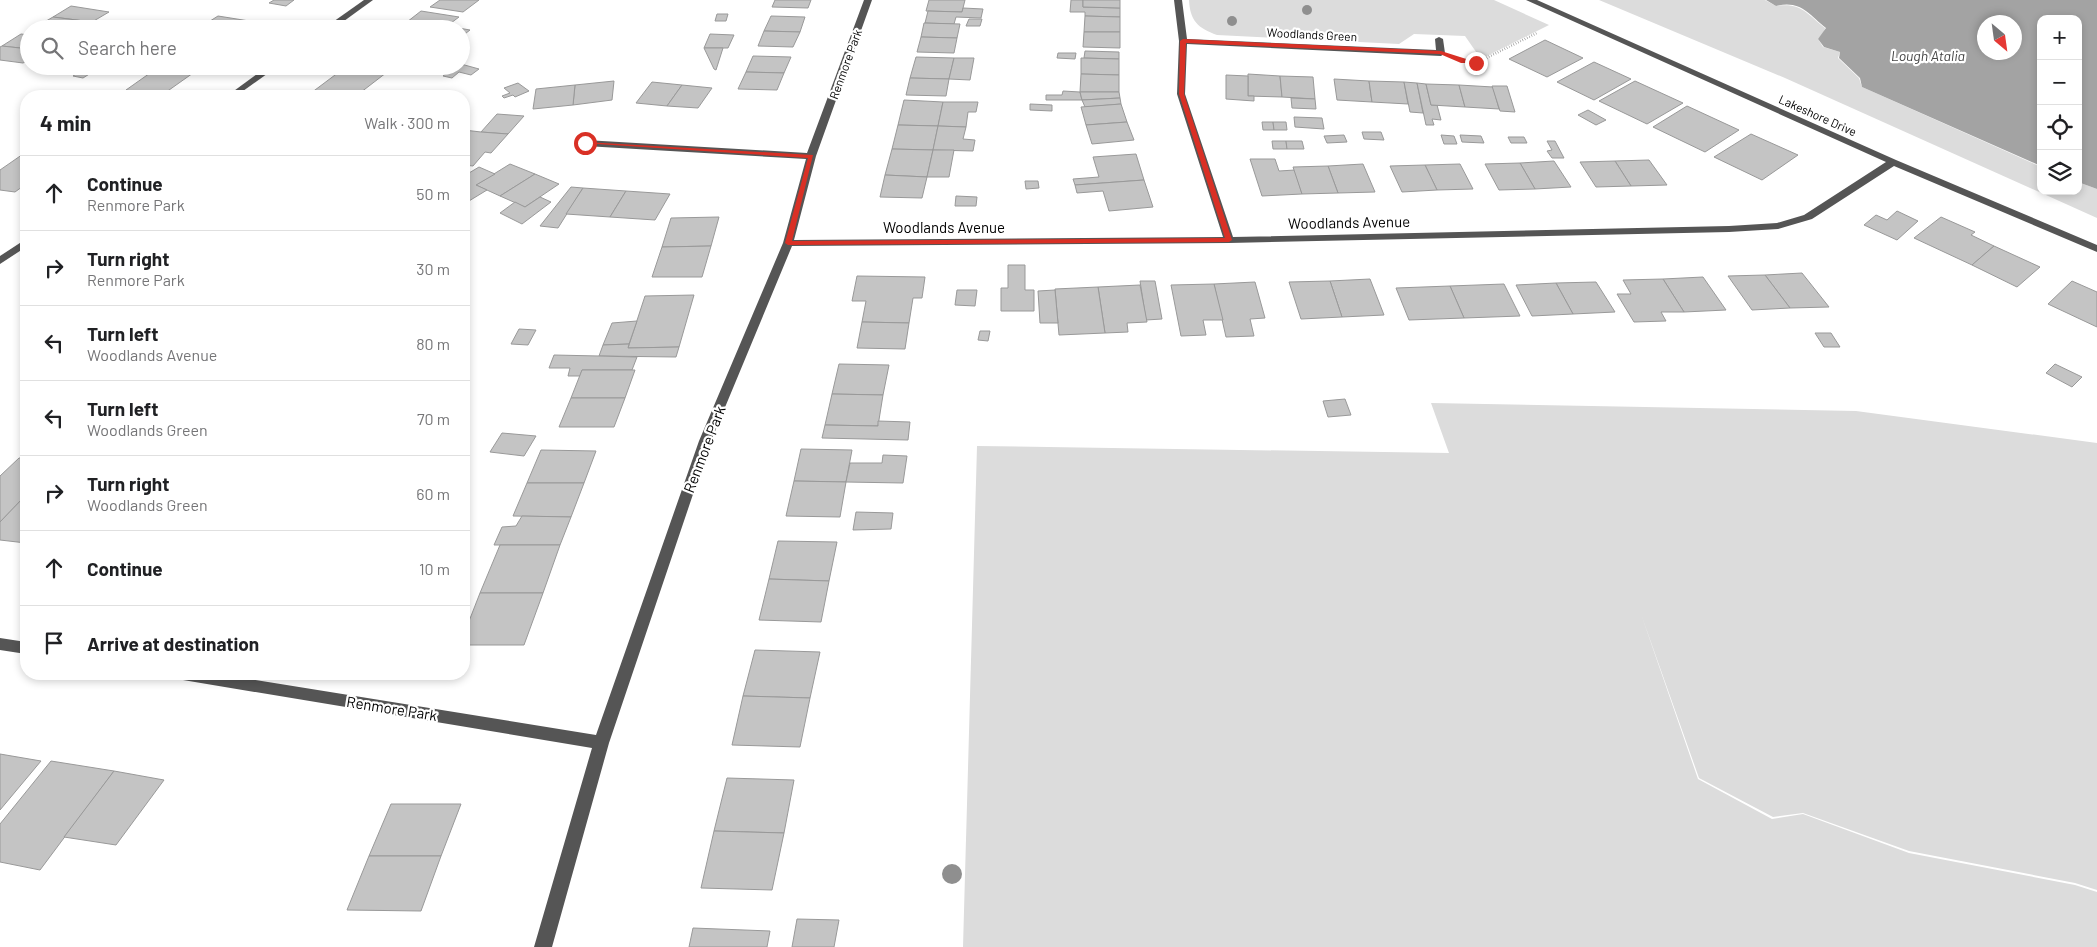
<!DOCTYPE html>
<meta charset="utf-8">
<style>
body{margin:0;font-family:Barlow,sans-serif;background:#f2f2f2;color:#202124}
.controls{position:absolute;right:15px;top:15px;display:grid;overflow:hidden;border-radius:10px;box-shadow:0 2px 8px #0003}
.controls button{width:45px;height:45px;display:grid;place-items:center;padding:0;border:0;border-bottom:1px solid #e0e0e0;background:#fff;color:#202124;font:25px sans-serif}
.compass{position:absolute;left:1977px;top:15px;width:45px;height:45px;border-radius:50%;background:#fff;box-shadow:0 2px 8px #0003;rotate:151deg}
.stop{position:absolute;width:15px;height:15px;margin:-11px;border:4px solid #d93025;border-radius:50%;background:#fff}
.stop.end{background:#d93025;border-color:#fff;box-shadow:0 1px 5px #0008}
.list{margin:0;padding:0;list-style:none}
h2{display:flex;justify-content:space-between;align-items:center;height:65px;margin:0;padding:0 20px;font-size:21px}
h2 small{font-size:16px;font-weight:400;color:#757577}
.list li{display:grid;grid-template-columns:32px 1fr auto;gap:15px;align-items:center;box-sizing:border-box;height:75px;padding:0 20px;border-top:1px solid #e0e0e0}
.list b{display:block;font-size:19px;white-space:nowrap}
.list p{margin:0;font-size:16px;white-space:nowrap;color:#757577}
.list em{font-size:16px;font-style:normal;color:#757577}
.icon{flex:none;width:28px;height:28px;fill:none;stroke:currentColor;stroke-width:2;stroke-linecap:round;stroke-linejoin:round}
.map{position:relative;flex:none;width:2097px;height:947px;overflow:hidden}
.search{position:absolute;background:#fff;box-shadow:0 2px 8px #0003;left:20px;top:20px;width:450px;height:55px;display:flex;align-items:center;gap:12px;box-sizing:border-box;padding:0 18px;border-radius:28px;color:#757577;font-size:19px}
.panel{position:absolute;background:#fff;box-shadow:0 2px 8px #0003;left:20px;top:90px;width:450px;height:590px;border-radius:20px}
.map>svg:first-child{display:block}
.green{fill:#dcdcdc}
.water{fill:#a3a3a3;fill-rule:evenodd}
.building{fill:#c4c4c4;stroke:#999}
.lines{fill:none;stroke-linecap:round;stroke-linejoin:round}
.path{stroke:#777;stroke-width:2.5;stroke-dasharray:0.5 2;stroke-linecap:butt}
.minor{fill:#555;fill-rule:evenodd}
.tree{fill:#8f8f8f}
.route{fill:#d93025}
.labels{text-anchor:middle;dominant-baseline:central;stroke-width:4.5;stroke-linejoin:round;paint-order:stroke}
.far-street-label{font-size:12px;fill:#000;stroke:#fff}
.far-water-label{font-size:14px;font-style:italic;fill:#444;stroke:#fff}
.street-label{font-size:15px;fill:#000;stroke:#fff}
</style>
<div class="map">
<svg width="2097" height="947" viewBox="0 0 2097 947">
<rect width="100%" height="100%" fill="#fff"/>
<g class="green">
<path d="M1189 0H1494L1549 25 1481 59 1465 36 1414 34 1399 44 1217 35C1198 28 1190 21 1189 0Z"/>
<path d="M1599 0H1765L1776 6C1801 2 1807 14 1825 28L1824 33 1818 39 1823 47 1840 52 1838 58 1859 78 1862 87 2041 167V191H2078V182L2097 189V218L1785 78Z"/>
<path d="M1431 403 1856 411 2097 443V890L2075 883 1909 851 1803 813 1773 817 1699 778 1641 614 1698 779 1772 819 1803 814 1909 853 2075 885 2097 892V947H963L977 446 1449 453Z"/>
</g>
<path class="water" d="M1766 0H2097V189L2078 182V19H2041V166L1862 87 1860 78 1839 58 1840 52 1824 47 1818 39 1826 28C1808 14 1801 0 1776 6ZM1984 22H2014V52H1984Z"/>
<g class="building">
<path d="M274 0H294L286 6 269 3Z"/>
<path d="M440 0H479L463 12 430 7Z"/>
<path d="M775 0H811L808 8 772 7Z"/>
<path d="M929 0H965L962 12 926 11Z"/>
<path d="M1071 0H1083V7L1120 8V17L1085 16V12H1070Z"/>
<path d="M1083 0H1120V8L1083 7Z"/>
<path d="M71 6 109 12 92 22 53 17Z"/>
<path d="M963 8 983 9 981 18 956 17 954 24 925 23 928 11 962 12Z"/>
<path d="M421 11 459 17 447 26 470 30 461 37V29H398Z"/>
<path d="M717 14H728L726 21H715Z"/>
<path d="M218 16 268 24 260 29 199 28Z"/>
<path d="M771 16 805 17 800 32 764 31Z"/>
<path d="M1085 16 1120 17V32H1084Z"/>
<path d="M53 17 92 22 82 29 34 28Z"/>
<path d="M969 19H982L980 26H966Z"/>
<path d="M924 23 960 24 957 38 921 37Z"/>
<path d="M764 31 800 32 793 47 758 46Z"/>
<path d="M1084 32H1120V48L1083 47Z"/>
<path d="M21 34 29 35V49L2 46Z"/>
<path d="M710 34 734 35 728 48H704Z"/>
<path d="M921 37 957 38 954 53 917 52Z"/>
<path d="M1545 40 1583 58 1547 77 1509 59Z"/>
<path d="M2 46 29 49V60L23 63 0 60V47Z"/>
<path d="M704 48H723L716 70 714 69Z"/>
<path d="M1085 51 1119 52V59L1084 58Z"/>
<path d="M1058 53H1076L1075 59 1057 58Z"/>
<path d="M753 56 791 57 784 73 746 72Z"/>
<path d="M916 57 954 58 949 79 910 78Z"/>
<path d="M954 58H974L970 80 949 79Z"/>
<path d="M1081 58 1119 59V75L1081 74Z"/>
<path d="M1594 62 1631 79 1594 100 1557 82Z"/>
<path d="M461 64 479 69 471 75 459 72 452 78 443 76 455 66H461Z"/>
<path d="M88 66H102L83 78 73 76Z"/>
<path d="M160 66H203L162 95 126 90Z"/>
<path d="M347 66H395L356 96H329L311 93Z"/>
<path d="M746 72 784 73 777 90 738 89Z"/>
<path d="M1081 74 1119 75V92H1080Z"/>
<path d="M1248 74 1280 76 1282 97 1248 96Z"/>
<path d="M1226 75 1248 76V96H1254V101L1226 99Z"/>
<path d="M1280 76 1313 77 1315 99 1282 97Z"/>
<path d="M910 78 949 79 946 96 906 95Z"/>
<path d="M1334 79 1369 81 1372 102 1337 100Z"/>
<path d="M614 81 612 100 573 105 575 85Z"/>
<path d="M1369 81 1404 82 1408 104 1372 102Z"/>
<path d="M1635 81 1683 103 1647 124 1599 101Z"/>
<path d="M652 82 682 85 667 106 636 103Z"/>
<path d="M1404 82 1417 83 1423 113 1410 112Z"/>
<path d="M518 83 529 91 515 97 513 95 504 98 502 96 510 93 504 88Z"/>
<path d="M1417 83 1426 84 1431 105H1437L1441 120 1432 119 1434 125H1426Z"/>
<path d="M1426 84 1459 85 1465 107 1431 105Z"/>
<path d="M575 85 573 105 533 109 536 89Z"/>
<path d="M682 85 712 88 698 108 667 106Z"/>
<path d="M1459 85 1493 87 1499 109 1465 107Z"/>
<path d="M1492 86H1507L1515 112 1500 111Z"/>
<path d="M1063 91 1080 92 1082 100H1046V95H1062Z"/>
<path d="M1080 92H1119L1120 98 1082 100Z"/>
<path d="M1120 98 1121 104 1085 107 1082 100Z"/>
<path d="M1291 98 1315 99 1316 109 1292 108Z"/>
<path d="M904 100 943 102 938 126 898 125Z"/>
<path d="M943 102H978L976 112H968L966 127 938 126Z"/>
<path d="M1030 104 1052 105V111L1030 110Z"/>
<path d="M1121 104 1127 122 1086 125 1081 107Z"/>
<path d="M1687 106 1739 130 1705 152 1653 127Z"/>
<path d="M1588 110 1606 120 1596 125 1578 115Z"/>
<path d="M497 114 524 116 508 134 481 132Z"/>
<path d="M1294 117 1322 118 1324 129 1295 127Z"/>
<path d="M1127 122 1134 140 1092 144 1086 125Z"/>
<path d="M1262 122H1273L1274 130H1263Z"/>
<path d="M1273 122H1286L1287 130H1274Z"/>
<path d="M898 125 938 126 933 150 892 149Z"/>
<path d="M938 126 966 127 963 139 975 140 973 151 933 150Z"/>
<path d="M464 130 481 132 508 134 491 153 485 152 473 166 464 165Z"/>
<path d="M1362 132H1381L1384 140 1364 139Z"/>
<path d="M1751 134 1798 155 1762 180 1714 157Z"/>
<path d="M1344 135 1347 142 1327 143 1324 136Z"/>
<path d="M1441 135 1454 136 1457 144H1444Z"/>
<path d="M1460 135 1481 136 1484 143 1462 142Z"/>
<path d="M1508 137H1524L1527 143H1511Z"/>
<path d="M1272 141H1286L1287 149H1273Z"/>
<path d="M1286 141H1302L1304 149H1287Z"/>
<path d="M1547 141H1555L1564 158H1552L1547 151 1552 150Z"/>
<path d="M892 149 933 150 927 177 885 175Z"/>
<path d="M933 150H954L949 177H927Z"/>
<path d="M26 152V184L15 192 0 190V170Z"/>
<path d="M1136 154 1144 180 1075 185 1073 179 1099 177 1093 157Z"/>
<path d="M1250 159H1275L1279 171 1295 170 1302 194 1262 196Z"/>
<path d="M1649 160 1667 185 1631 186 1615 161Z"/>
<path d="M1554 161 1571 187 1535 189 1520 163Z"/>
<path d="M1615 161 1631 186 1596 187 1580 162Z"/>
<path d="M1520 163 1535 189 1499 190 1485 164Z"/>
<path d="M510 164 535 174 500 196 476 185Z"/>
<path d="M1363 164 1375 192 1338 193 1328 166Z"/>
<path d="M1460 164 1473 189 1437 190 1425 165Z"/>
<path d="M1425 165 1437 190 1402 192 1390 166Z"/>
<path d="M1328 166 1338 193 1302 194 1293 167Z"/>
<path d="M479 167 495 174 476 185 487 190 464 204V176Z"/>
<path d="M535 174 559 184 525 207 500 196Z"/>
<path d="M885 175 927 177 922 198 880 197Z"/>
<path d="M1144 180 1153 207 1109 211 1103 191 1077 193 1075 185Z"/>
<path d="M1025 181H1038L1039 188 1026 189Z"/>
<path d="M571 187 583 188 558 228 540 226Z"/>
<path d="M583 188 626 191 610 217 566 214Z"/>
<path d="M626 191 670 194 655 220 610 217Z"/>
<path d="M956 196 977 197 976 206H955Z"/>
<path d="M540 197 551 202 522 224 500 213 515 202 525 207Z"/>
<path d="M1897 211 1918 221 1897 240 1864 225 1876 215 1887 220Z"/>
<path d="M719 217 711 246 662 247 671 218Z"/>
<path d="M1941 217 1975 232 1971 235 1994 246 1972 265 1914 238Z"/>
<path d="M711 246 702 277H652L662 247Z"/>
<path d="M1994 246 2040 267 2017 287 1972 265Z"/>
<path d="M1008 265H1025V290H1034V311H1001V288H1008Z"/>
<path d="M1802 273 1829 307 1790 308 1765 275Z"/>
<path d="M1765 275 1790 308 1752 310 1728 276Z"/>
<path d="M857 276 925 277 922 298H913L909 323 862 322 866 301H852Z"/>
<path d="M1703 277 1726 310 1684 312 1663 279Z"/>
<path d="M1370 279 1384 315 1342 317 1330 281Z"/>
<path d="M1663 279 1684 312H1661L1666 321 1634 322 1617 294H1631L1623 280Z"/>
<path d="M1140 281H1155L1162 319 1146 320Z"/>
<path d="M1330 281 1342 317 1301 319 1289 282Z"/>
<path d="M2072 281 2097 292V327L2048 304Z"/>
<path d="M1255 282 1265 318 1250 319 1254 336 1226 337 1214 284Z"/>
<path d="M1596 282 1615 312 1573 314 1556 283Z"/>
<path d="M1556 283 1573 314 1532 316 1516 285Z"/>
<path d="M1214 284 1223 320H1203L1206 335 1181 336 1171 285Z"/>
<path d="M1504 284 1520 316 1464 318 1450 286Z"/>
<path d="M1140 285 1147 322 1127 323 1128 332 1105 333 1098 287Z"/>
<path d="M1450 286 1464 318 1409 320 1396 288Z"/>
<path d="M1098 287 1105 333 1059 335 1055 289Z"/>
<path d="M957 290H977L975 306 955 305Z"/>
<path d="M1055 290 1058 323H1040L1038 291Z"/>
<path d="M694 295 679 347 628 348 645 296Z"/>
<path d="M637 321 629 344 603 345 612 323Z"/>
<path d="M862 322 909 323 905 349 857 348Z"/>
<path d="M519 329 536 330 528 345 511 344Z"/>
<path d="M980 331H990L988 341 978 340Z"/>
<path d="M1815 333H1831L1840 347H1824Z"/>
<path d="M629 344 628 348 679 347 676 357 599 356 603 345Z"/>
<path d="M554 355 599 356 637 357 632 370H582L580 376H568L570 368H549Z"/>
<path d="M839 364 889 365 883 395 832 394Z"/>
<path d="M2055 364 2082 377 2072 387 2046 373Z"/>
<path d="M582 370H635L625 398H571Z"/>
<path d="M832 394 883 395 878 426 825 425Z"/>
<path d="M571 398H625L614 427H559Z"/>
<path d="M1345 399 1351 415 1328 417 1323 401Z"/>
<path d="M878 421 910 422 908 440 822 438 825 425 878 426Z"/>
<path d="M502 433 536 436 524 456 490 452Z"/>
<path d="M801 449 852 450 846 482 794 481Z"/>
<path d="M541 450 596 451 584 483H527Z"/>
<path d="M883 455 907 456 903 483 846 482 850 463H882Z"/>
<path d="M19 458H26V495L0 522V476Z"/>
<path d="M794 481 846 482 840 517 786 516Z"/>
<path d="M527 483H584L571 517 513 516Z"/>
<path d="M26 495V543L0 540V522Z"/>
<path d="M856 512 893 513 891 529 853 530Z"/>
<path d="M522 516 571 517 560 545H494L502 527 516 526Z"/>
<path d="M778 541 837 542 829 581 769 579Z"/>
<path d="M500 545H560L543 593H480Z"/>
<path d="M769 579 829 581 821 622 759 620Z"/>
<path d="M480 593H543L524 645H464V634Z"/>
<path d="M755 650 820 652 810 698 743 696Z"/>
<path d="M743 696 810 698 800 747 732 745Z"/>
<path d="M0 754 41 761 0 810Z"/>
<path d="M51 761 114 771 40 870 0 862V824Z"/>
<path d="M114 771 164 780 116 845 64 837Z"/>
<path d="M727 778 794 780 784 833 714 831Z"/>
<path d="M391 804H461L441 856H369Z"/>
<path d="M714 831 784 833 772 890 701 888Z"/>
<path d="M369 856H441L421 911 347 910Z"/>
<path d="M797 919 839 920 834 947H792Z"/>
<path d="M693 928 770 931 767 947H689Z"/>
</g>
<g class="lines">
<path class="path" d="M1463 61 1476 63 1537 33"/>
<g class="minor">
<path d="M364 0H373L333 29H323Z"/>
<path d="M864 0H872L816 156 794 240 1223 237 1177 94 1179 41 1174 0H1182L1187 39 1436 50 1435 39 1439 37 1443 39 1445 53 1441 56 1187 44 1185 94 1233 237 1729 226 1777 223 1804 215 1886 162 1526 0H1537L1896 160 2097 245V252L1894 166 1812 219 1778 229 1729 232 1229 243 792 246 711 441 609 743 552 947H534L592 748 183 680 178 678 176 674H219L596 735 699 441 783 243 806 159 585 146 580 143 585 140 807 153Z"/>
<path d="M268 66H278L236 96H227Z"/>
<path d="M26 239V247L0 264V256Z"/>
<path d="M0 638 26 642V654L0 650Z"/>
</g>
</g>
<g class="tree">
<circle cx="1307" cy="10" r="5"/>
<circle cx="1232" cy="21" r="5"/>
<circle cx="952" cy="874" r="10"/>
</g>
<path class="route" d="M1183 39 1441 51 1479 63H1461L1440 54 1186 43 1184 94 1232 240 1229 242 788 245 785 243 808 158 582 143 585 142 813 155 792 241 1225 238 1179 94 1180 41Z"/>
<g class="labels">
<g class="far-street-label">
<text transform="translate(1312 34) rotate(3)">Woodlands Green</text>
<text transform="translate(845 64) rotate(-70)">Renmore Park</text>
<text transform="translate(1818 115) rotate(24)">Lakeshore Drive</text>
</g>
<g class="far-water-label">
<text x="1928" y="55">Lough Atalia</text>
</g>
<g class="street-label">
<text transform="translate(1349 222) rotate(-1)">Woodlands Avenue</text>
<text x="944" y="227">Woodlands Avenue</text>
<text transform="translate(704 449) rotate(-69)">Renmore Park</text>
<text transform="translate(392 708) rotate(9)">Renmore Park</text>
</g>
</g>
</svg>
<div class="controls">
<button>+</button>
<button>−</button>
<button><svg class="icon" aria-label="locate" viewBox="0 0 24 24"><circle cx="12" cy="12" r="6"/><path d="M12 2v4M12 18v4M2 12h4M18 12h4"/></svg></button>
<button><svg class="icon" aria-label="layers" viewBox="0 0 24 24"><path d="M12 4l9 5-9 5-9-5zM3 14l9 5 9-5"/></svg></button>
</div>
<svg class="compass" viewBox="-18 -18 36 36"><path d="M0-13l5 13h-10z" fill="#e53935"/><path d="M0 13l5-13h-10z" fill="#757577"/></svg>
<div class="stop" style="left:585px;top:143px"></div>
<div class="stop end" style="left:1476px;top:63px"></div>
<div class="search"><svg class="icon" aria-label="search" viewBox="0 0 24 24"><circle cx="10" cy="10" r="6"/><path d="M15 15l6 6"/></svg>Search here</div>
<section class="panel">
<h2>4 min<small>Walk · 300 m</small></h2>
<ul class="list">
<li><svg class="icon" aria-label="ahead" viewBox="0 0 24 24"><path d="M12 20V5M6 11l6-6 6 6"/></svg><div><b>Continue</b><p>Renmore Park</p></div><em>50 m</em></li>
<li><svg class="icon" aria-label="right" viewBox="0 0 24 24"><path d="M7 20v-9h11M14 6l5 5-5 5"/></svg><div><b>Turn right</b><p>Renmore Park</p></div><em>30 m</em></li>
<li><svg class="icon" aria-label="left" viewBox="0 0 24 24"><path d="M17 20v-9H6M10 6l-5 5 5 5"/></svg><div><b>Turn left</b><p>Woodlands Avenue</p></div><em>80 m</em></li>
<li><svg class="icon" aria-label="left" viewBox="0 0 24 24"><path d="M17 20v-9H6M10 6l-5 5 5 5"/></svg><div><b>Turn left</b><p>Woodlands Green</p></div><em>70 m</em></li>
<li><svg class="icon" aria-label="right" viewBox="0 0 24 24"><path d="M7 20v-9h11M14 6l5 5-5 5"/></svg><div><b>Turn right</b><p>Woodlands Green</p></div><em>60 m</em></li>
<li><svg class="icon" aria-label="ahead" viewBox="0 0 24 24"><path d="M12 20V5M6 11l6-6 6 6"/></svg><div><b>Continue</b></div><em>10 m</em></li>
<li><svg class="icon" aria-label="arrive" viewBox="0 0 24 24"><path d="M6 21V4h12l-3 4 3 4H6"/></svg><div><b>Arrive at destination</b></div></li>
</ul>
</section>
</div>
